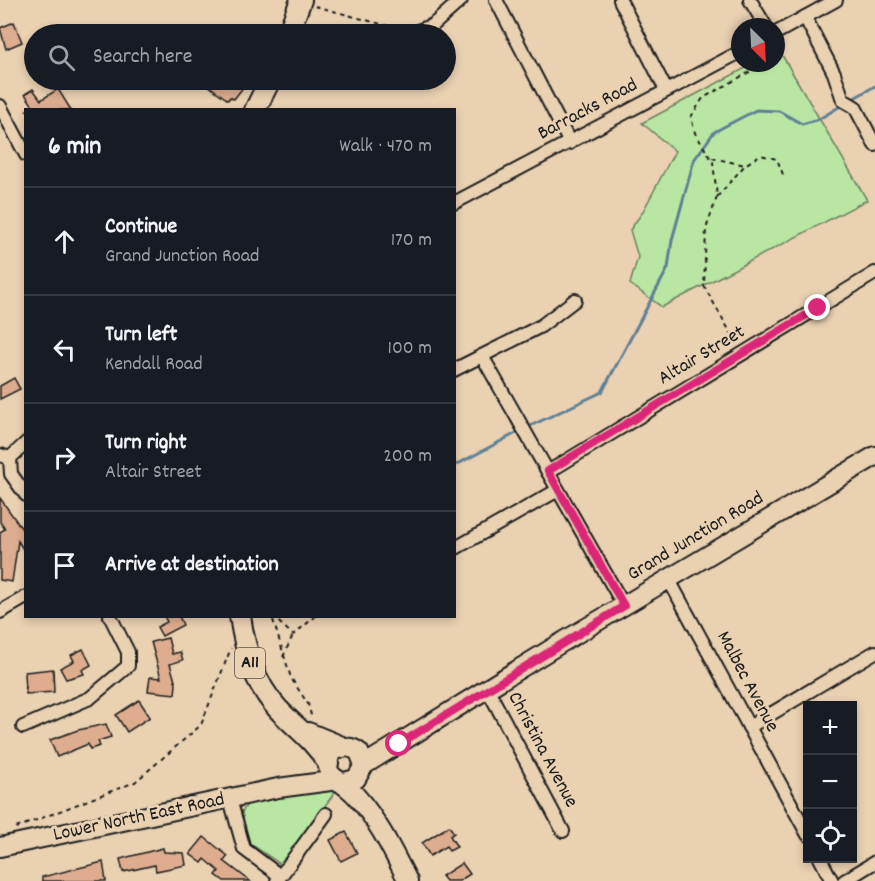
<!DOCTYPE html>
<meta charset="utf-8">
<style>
body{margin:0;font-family:Dekko,sans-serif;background:#20242c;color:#f1f3f6}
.controls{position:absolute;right:18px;bottom:18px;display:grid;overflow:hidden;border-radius:0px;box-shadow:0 3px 9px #0003}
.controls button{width:54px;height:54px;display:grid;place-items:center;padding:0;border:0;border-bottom:2px solid #363941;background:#171b24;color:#f1f3f6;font:30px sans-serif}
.compass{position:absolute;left:731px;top:18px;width:54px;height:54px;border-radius:50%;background:#171b24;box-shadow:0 3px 9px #0003;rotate:156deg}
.stop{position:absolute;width:18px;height:18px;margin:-14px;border:4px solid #db2777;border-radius:50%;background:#fff}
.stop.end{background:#db2777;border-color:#fff;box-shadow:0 2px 6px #0008}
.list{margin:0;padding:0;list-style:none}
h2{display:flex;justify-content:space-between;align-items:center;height:78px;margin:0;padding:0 24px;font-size:26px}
h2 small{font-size:20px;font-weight:400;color:#9ea1a6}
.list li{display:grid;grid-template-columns:39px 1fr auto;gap:18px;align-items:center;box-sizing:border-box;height:108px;padding:0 24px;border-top:2px solid #363941}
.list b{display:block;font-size:22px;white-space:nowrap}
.list p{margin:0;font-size:20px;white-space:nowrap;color:#9ea1a6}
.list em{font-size:20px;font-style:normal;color:#9ea1a6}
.icon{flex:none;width:33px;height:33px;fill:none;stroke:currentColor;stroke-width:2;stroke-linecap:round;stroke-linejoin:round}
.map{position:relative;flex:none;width:875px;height:881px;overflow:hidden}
.search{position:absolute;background:#171b24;box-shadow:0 3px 9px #0003;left:24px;top:24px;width:432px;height:66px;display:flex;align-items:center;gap:15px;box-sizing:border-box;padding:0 21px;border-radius:33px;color:#9ea1a6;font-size:22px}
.panel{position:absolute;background:#171b24;box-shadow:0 3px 9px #0003;left:24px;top:108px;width:432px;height:510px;border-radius:0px}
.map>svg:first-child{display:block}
.green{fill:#bae6a3;stroke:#6b8160;stroke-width:1.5}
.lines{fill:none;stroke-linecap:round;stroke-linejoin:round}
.stream{stroke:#5d8096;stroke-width:3}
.building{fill:#dead8f;stroke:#1c1c1c;stroke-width:1.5}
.street-casing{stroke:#1c1c1c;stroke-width:16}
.secondary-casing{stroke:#1c1c1c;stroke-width:22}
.primary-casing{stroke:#1c1c1c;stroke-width:24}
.path{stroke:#1c1c1c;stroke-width:2;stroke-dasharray:4.5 4.5;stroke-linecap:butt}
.street{stroke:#ead1b2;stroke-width:12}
.secondary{stroke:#ead1b2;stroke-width:18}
.primary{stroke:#ead1b2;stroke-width:20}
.route{stroke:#db2777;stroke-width:8}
.labels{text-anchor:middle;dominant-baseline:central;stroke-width:6;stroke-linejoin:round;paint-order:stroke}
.shield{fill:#ead1b2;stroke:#5a5249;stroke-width:1.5}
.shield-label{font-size:18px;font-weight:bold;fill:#1c1c1c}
.street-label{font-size:20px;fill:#1c1c1c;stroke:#ead1b2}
</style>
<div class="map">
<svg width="875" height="881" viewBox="0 0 875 881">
<rect width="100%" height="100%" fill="#ead1b2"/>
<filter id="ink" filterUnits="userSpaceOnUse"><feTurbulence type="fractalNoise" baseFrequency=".0167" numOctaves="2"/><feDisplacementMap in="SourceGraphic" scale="12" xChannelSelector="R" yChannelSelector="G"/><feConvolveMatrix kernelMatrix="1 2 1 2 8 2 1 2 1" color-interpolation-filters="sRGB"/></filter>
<g filter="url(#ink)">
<g class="green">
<path d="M779 50 867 200 662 307 630 284 638 257 630 230 642 213 675 151 642 123 755 63H776V52Z"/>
<path d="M320 789 335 792 282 865 248 842 242 812 248 803Z"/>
</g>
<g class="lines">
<g class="stream">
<path d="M849 101 875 86"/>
<path d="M528 427 602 392 668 268 672 240 694 160 714 132 756 110 779 111 802 124 819 119 844 104"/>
<path d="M454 466 522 430"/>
</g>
</g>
<g class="building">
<path d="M14 22 22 42 6 49 0 28Z"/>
<path d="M201 80H238L245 85 234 99 230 97 228 100Z"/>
<path d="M33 89 41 100 58 89 71 110H27L33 106 25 94Z"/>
<path d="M14 378 20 389 0 399V386Z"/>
<path d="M0 498 22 529 26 527V554L18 541 12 582 0 580V532L5 529 0 522Z"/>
<path d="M164 616H179L183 625 162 636 157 627 167 622Z"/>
<path d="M168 638 172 654 180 652 183 660 170 664 176 684 175 694 148 691 150 677 161 678 151 642Z"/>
<path d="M83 649 91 665 82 670 84 674 66 679 60 668 74 661 71 655Z"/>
<path d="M53 669 54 692 26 694 25 672Z"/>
<path d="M139 700 150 717 127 732 116 715Z"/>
<path d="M106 724 111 737 98 741 100 746 90 749 88 744 57 757 50 740 78 730Z"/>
<path d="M449 826 454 833 450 836 457 847 449 851 446 846 430 856 422 843Z"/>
<path d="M346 832 357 853 341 861 330 840Z"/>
<path d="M204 837 228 856 224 861 250 881H224L216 875 219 871 205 859 202 863 190 854Z"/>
<path d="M163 848 164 852 184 853 186 865 156 871 155 865 123 872 120 859Z"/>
<path d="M103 862 106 881H42V877Z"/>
<path d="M462 863 470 874 459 881H446L442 876Z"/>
</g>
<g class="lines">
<defs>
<g id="street">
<path d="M496 0 570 143"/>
<path d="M620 0 666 90"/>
<path d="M750 0 766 27"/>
<path d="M805 17 834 73 843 100 855 107 875 145"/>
<path d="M776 33 836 0"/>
<path d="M410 34 433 25 461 0"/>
<path d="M0 106 26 155"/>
<path d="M454 203 740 52"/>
<path d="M482 356 624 606"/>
<path d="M454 370 541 326 575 300"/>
<path d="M0 455 10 458 26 443"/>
<path d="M10 458 11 474 26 495"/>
<path d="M548 472 875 273"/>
<path d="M454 549 558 490"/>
<path d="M669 580 808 835"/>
<path d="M0 612 26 597"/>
<path d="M487 688 563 831"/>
<path d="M23 727 90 698 128 666V652L110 616"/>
<path d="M749 727 875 652"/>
<path d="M230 799 244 849 280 876"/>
<path d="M820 858 832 881"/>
<path d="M277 881 326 814"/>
<path d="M844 881 875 862"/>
</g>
<g id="secondary">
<path d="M364 765 561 643 875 456"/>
<path d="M344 782 356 779 364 765 359 752C345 740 320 753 330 773 333 778 351 789 357 797 379 822 393 852 408 881"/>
<path d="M0 847 278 788 338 780"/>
</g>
<g id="primary">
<path d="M288 34 301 0"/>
<path d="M255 110 270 80"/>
<path d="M240 616C245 650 254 683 278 709 297 729 313 739 328 763"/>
<path d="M308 733 342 747"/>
</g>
</defs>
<use href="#street" class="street-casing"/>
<use href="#secondary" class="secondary-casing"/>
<use href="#primary" class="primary-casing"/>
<g class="path">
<path d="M315 6 399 29"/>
<path d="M712 158 745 165"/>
<path d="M717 197 745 165 760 155 777 159 784 177"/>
<path d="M737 344 704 286 706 229 717 197 713 162 695 133 691 117 703 98 753 70 759 63"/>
<path d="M272 616 293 635 316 616"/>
<path d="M273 620 291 678 308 704 312 719"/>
<path d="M283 657 293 635"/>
<path d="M16 828 135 782 201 725 231 648"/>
</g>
<use href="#street" class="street"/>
<use href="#secondary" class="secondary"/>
<use href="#primary" class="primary"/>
</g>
</g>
<g class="lines" filter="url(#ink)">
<path class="route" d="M399 744 624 606 548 471 818 308"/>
</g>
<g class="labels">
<rect class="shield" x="235" y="648" width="30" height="30" rx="4.5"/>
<g class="shield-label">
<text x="250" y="663">A11</text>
</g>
<g class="street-label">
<text transform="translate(588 110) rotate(-28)">Barracks Road</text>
<text transform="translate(702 356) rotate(-31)">Altair Street</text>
<text transform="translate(696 537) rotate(-31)">Grand Junction Road</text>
<text transform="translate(747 682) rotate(62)">Malbec Avenue</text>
<text transform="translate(542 750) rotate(62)">Christina Avenue</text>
<text transform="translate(139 818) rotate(-12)">Lower North East Road</text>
</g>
</g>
</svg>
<div class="controls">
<button>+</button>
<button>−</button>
<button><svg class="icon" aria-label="locate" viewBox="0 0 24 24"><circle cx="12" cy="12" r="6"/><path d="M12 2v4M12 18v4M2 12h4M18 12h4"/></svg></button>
</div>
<svg class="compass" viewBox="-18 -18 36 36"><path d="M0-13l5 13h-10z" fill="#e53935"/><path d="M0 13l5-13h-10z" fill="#9ea1a6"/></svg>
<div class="stop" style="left:399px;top:744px"></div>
<div class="stop end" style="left:818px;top:308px"></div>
<div class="search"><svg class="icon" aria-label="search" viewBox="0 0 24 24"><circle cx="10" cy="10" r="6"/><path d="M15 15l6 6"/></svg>Search here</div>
<section class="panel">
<h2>6 min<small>Walk · 470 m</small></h2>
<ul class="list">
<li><svg class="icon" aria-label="ahead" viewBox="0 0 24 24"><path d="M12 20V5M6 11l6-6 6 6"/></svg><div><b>Continue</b><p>Grand Junction Road</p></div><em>170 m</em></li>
<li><svg class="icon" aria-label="left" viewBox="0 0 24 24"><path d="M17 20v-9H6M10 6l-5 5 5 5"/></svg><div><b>Turn left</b><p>Kendall Road</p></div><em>100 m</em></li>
<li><svg class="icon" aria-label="right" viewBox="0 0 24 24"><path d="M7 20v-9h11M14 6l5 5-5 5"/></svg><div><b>Turn right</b><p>Altair Street</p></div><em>200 m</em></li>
<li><svg class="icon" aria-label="arrive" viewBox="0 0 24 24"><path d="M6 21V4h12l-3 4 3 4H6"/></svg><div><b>Arrive at destination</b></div></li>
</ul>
</section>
</div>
